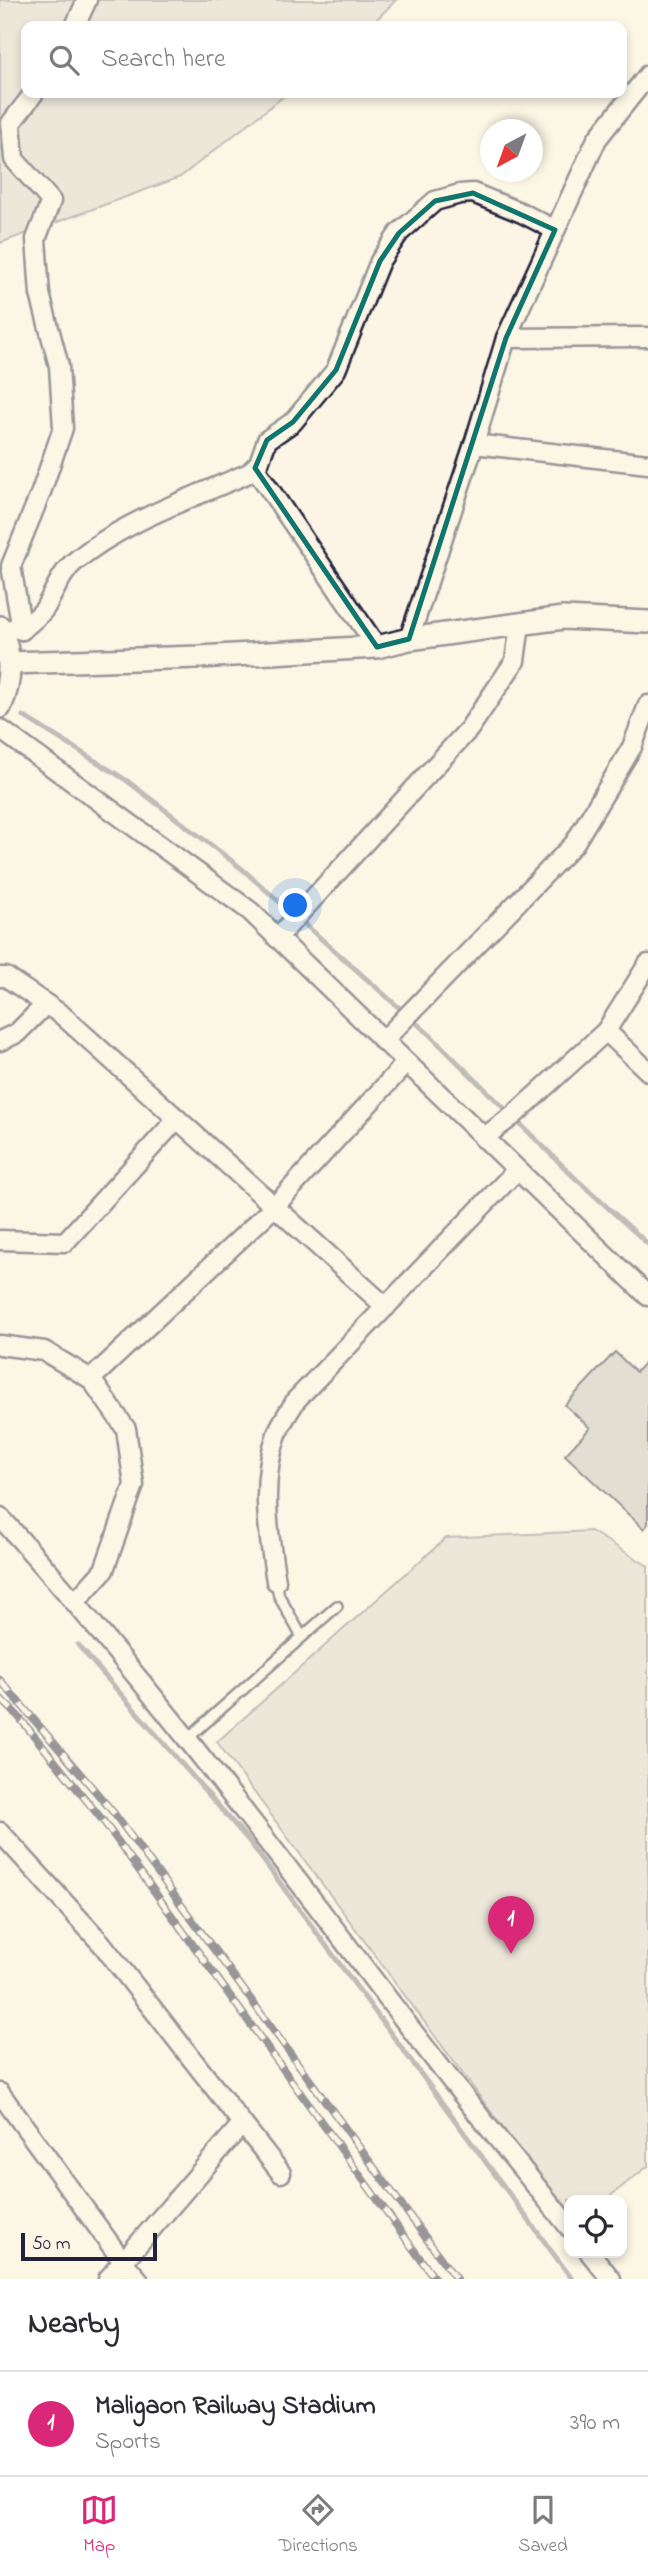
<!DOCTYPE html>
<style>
body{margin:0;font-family:"Indie Flower",sans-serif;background:#f7f7f7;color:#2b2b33}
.controls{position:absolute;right:21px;bottom:21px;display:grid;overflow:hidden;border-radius:14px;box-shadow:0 4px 10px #0003}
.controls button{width:63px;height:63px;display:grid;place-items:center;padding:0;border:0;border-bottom:2px solid #e1e1e2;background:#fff;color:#2b2b33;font:35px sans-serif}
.compass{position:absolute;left:480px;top:119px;width:63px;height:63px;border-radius:50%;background:#fff;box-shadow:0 4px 10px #0003;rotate:221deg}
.scale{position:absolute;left:21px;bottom:18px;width:136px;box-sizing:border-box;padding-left:7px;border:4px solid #22223b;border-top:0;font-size:19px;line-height:24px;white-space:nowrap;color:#22223b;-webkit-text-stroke:5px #fcf5e5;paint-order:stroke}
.you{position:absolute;left:296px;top:906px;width:24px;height:24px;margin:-18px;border:5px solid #fff;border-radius:50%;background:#1a73e8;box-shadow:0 0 0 10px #1a73e833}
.badge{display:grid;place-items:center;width:46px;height:46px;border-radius:50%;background:#db2777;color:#fff;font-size:23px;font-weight:700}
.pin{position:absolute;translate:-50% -58px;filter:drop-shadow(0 2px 4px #0008)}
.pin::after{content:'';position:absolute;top:37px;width:24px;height:21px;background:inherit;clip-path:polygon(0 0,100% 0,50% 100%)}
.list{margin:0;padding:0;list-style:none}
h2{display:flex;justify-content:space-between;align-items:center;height:91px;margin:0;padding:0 28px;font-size:30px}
h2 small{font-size:23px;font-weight:400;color:#7c7c81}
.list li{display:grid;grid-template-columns:46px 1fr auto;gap:21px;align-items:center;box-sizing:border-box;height:105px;padding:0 28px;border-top:2px solid #e1e1e2}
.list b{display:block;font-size:26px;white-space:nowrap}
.list p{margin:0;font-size:23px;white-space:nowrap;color:#7c7c81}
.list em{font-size:23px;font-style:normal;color:#7c7c81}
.icon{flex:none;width:38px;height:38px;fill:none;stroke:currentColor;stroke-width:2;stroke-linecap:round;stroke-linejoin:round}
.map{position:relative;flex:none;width:648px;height:2279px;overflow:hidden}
.search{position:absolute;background:#fff;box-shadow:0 4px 10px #0003;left:21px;right:21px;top:21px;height:77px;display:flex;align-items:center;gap:18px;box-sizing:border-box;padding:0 24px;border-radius:14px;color:#7c7c81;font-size:26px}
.sheet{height:196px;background:#fff}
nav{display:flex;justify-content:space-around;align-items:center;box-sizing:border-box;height:98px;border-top:2px solid #e1e1e2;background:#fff;font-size:19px;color:#7c7c81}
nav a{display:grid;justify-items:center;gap:4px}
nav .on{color:#db2777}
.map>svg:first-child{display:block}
.green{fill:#dcd6cc;stroke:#7f7c84;stroke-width:2}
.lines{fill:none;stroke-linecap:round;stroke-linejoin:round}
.stream{stroke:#78757e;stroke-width:5}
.building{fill:#c6c1bb;stroke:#22223b;stroke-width:2}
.service-casing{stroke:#22223b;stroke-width:14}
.minor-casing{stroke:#22223b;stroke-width:23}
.tertiary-casing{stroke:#22223b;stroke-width:26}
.service{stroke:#fcf5e5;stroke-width:9}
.minor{stroke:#fcf5e5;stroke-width:18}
.tertiary{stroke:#fcf5e5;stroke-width:21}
.rail-casing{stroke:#22223b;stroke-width:8}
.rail{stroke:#fcf5e5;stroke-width:5;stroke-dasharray:16;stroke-linecap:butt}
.marked{fill:none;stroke:#0f766e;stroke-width:5;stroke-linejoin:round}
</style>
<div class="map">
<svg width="648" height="2279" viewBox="0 0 648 2279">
<rect width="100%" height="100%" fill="#fcf5e5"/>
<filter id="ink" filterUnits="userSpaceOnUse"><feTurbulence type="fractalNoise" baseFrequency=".0143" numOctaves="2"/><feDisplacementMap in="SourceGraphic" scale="14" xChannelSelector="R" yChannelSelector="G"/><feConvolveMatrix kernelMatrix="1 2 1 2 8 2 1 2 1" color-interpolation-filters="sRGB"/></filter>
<g filter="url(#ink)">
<g class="green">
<path d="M0 0H396L370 26H26V93H288L180 177 0 243Z"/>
<path d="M591 1531 648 1566V2166L605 2200H569V2217L217 1742 446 1538Z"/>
</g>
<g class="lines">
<g class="stream">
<path d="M23 716 126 780 241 868 430 1035 574 1177 648 1244"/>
<path d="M78 1645 249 1841 572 2279"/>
</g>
</g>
<path class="building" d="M615 1352 636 1372 648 1359V1524L644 1529 565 1455 590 1428 565 1405Z"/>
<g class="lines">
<defs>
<g id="service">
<path d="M276 1581 279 1596 302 1637"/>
<path d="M187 1739 337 1606"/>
</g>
<g id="minor">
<path d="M75 26 87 0"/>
<path d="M648 75 597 139 506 338 648 337"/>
<path d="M474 444 648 464"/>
<path d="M255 468 377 647"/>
<path d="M14 628 22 630 11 566 41 492 63 428 59 366 40 294 36 239 51 201 14 159 11 123 34 93"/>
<path d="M22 630C29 623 40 616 45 608 54 593 60 575 73 563 121 522 192 498 249 473L259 463 267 440 293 422 336 370 380 261 399 233 435 201 460 194 473 193 522 213 555 230"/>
<path d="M409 639 474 444 506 338"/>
<path d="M0 729 250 911 648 1296"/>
<path d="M277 938 469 729 515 661 520 624"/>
<path d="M0 977H6L62 1015 386 1307"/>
<path d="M606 1031 648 1071"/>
<path d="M0 1041 17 1033 46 1004"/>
<path d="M383 1041 574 844 632 747 648 705"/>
<path d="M483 1138 514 1115 606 1031 648 964"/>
<path d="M0 1240 65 1242 177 1119"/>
<path d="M0 1345 44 1351 91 1379 126 1429 134 1485 104 1570 76 1601"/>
<path d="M91 1379 274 1207 406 1063"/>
<path d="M0 1517C142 1674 269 1843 398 2012 453 2085 512 2156 569 2227"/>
<path d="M276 1581C268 1532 260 1481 277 1434 281 1422 290 1411 296 1400L516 1171"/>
<path d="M0 1832 102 1944 281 2173"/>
<path d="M0 2093 124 2263 138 2279"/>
<path d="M590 2253 611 2279"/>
<path d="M108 2279 242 2124"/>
</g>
<g id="tertiary">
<path d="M0 627C11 654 13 679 0 707"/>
<path d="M10 663 199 657 377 647 409 639 563 618 648 622"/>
</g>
</defs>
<use href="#service" class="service-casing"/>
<use href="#minor" class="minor-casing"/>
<use href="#tertiary" class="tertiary-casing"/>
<use href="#service" class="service"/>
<use href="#minor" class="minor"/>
<use href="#tertiary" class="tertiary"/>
<defs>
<g id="rail">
<path d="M0 1680 113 1812 456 2279"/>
<path d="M0 1698 18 1716 104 1822 435 2279"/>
</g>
</defs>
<use href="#rail" class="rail-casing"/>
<use href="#rail" class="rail"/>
</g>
</g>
<path d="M0 0H648V2279H0ZM473 193 555 230 506 338 409 639 377 647 255 468 267 440 293 422 336 370 380 261 399 233 435 201Z" fill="#fcf5e5" fill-opacity=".55" fill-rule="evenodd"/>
<path class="marked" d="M473 193 555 230 506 338 409 639 377 647 255 468 267 440 293 422 336 370 380 261 399 233 435 201Z"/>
</svg>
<div class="controls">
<button><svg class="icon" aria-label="locate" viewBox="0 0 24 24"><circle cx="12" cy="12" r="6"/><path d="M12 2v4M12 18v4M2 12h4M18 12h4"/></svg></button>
</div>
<svg class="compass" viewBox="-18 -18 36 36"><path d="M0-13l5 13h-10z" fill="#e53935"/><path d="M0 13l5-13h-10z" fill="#7c7c81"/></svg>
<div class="scale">50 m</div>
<div class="you"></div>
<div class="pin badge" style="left:511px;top:1954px">1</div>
<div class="search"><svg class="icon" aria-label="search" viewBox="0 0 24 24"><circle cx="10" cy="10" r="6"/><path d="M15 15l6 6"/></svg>Search here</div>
</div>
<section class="sheet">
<h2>Nearby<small></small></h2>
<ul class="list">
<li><span class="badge">1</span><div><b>Maligaon Railway Stadium</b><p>Sports</p></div><em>390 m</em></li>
</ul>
</section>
<nav>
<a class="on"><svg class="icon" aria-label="map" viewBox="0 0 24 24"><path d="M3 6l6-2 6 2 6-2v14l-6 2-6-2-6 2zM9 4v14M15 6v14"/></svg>Map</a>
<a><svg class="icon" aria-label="directions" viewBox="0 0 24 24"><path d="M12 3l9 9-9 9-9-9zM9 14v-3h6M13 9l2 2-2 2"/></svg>Directions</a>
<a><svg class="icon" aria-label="saved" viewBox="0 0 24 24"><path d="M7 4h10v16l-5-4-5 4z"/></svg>Saved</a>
</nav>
